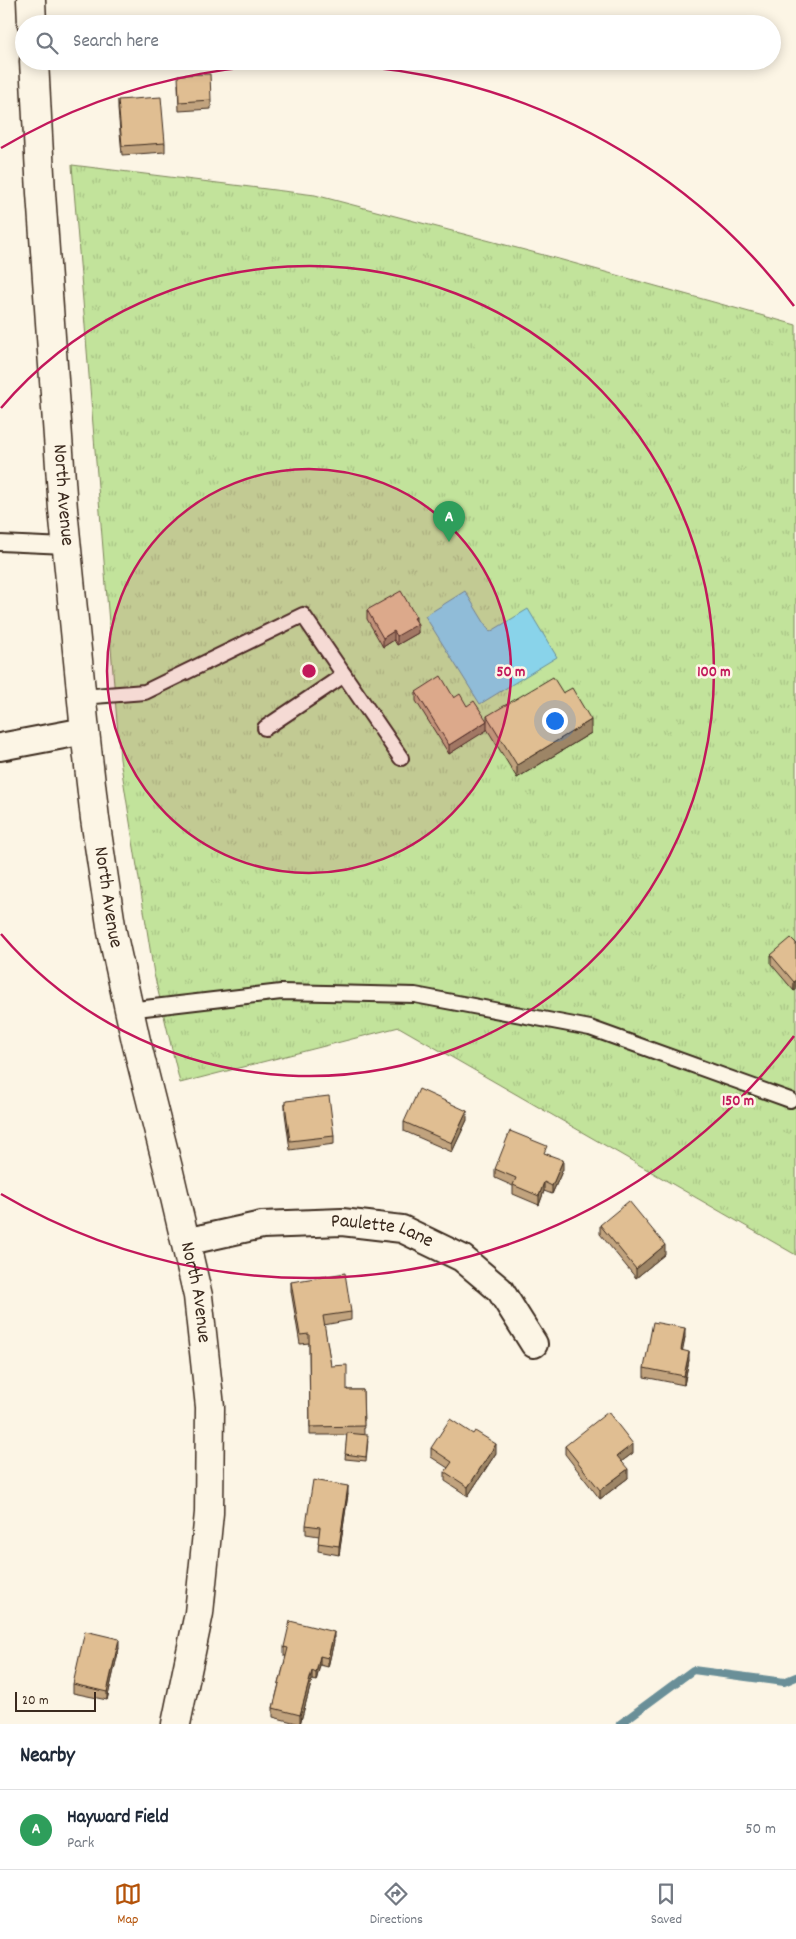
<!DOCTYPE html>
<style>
body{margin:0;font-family:Dekko,sans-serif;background:#f2f2f3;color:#1f2937}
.scale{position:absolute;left:15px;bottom:12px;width:81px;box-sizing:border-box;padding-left:5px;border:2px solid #3b2a1e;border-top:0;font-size:14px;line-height:18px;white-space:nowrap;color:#3b2a1e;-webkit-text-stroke:4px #fcf5e5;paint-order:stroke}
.you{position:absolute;left:554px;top:720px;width:18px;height:18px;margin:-12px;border:4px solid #fff;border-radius:50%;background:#1a73e8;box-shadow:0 0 0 8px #1a73e833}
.badge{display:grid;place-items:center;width:32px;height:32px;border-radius:50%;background:#b45309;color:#fff;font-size:16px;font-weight:700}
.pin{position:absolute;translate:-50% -41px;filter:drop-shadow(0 1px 2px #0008)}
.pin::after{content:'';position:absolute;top:26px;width:18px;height:15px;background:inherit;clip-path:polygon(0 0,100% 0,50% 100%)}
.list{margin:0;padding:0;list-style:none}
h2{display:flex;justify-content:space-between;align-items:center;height:65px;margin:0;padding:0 20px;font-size:21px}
h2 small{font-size:16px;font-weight:400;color:#747a83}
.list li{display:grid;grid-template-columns:32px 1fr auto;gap:15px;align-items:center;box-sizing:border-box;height:80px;padding:0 20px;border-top:1px solid #e0e1e3}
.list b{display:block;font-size:19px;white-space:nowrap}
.list p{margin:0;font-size:16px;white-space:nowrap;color:#747a83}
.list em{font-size:16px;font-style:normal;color:#747a83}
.icon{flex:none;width:28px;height:28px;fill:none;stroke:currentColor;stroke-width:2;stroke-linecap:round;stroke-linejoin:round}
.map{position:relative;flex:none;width:796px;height:1724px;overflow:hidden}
.search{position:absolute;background:#fff;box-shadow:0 2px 12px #0003;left:15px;right:15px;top:15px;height:55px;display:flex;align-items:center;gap:12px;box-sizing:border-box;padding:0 18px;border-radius:28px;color:#747a83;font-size:19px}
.sheet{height:145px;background:#fff}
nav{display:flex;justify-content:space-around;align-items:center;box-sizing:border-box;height:70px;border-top:1px solid #e0e1e3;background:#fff;font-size:14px;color:#747a83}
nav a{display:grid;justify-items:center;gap:2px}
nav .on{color:#b45309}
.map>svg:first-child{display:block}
.grass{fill:url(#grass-tufts);stroke:#7e865c}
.water{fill:#89d3ea;stroke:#6a8f98}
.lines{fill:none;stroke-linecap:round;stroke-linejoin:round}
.stream{stroke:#6a8f98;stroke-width:8}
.service-casing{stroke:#3b2a1e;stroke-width:18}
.minor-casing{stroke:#3b2a1e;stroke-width:30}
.secondary-casing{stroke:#3b2a1e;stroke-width:31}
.service{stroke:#fcf5e5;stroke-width:14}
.minor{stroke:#fcf5e5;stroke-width:26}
.secondary{stroke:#fcf5e5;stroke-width:28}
.wall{fill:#c1a37e;stroke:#3b2a1e}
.shaded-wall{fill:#9d8566;stroke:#3b2a1e}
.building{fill:#e0be92;stroke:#3b2a1e}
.ring{fill:none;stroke:#c2185b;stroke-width:2.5}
.labels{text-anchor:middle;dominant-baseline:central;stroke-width:5;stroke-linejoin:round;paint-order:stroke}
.street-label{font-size:20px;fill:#3b2a1e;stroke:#fcf5e5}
.centre{fill:#c2185b;stroke:#fcf5e5;stroke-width:2.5}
.ring-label{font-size:15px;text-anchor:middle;font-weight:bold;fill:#c2185b;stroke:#fcf5e5;stroke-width:5;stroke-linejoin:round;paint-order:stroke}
</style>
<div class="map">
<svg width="796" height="1724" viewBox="0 0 796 1724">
<defs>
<pattern id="grass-tufts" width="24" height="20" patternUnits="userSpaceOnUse" patternTransform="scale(1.25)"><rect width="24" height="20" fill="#c2e39b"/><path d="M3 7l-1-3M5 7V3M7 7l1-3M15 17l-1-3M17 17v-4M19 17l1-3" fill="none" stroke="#a8c385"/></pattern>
</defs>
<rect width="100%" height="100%" fill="#fcf5e5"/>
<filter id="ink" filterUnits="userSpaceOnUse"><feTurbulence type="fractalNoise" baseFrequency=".02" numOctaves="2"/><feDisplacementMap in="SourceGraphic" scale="10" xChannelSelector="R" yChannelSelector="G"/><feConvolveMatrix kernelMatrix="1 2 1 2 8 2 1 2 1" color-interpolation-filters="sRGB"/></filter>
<g filter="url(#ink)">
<path class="grass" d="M72 165 315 195 555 258 796 325V1255L399 1027 180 1083 154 974 120 759Z"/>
<path class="water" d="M465 591 490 632 528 609 557 657 480 704 425 616Z"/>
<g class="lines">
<path class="stream" d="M620 1724 693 1670 784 1682 796 1677"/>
<defs>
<g id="service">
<path d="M0 543 66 546"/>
<path d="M81 697 145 692 303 615 401 758"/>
<path d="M265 728 344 675"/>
<path d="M128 1010 281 992 415 995 590 1028 790 1100"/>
</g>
<g id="minor">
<path d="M0 747 85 731"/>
<path id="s1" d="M185 1242 262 1225 342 1222 402 1229 462 1258 500 1290 534 1344"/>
</g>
<g id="secondary">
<path d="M31 0 32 24"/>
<path id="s2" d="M34 61 41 193 63 509 85 731 95 819 112 932 136 1041 169 1172 198 1296 210 1407 209 1513 199 1613 176 1724"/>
</g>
</defs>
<use href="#service" class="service-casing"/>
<use href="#minor" class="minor-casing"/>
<use href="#secondary" class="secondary-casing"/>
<use href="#service" class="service"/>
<use href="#minor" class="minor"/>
<use href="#secondary" class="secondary"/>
</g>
<g class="wall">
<path d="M106 61H152V64L106 63Z"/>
<path d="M178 84 211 100V109L179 111Z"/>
<path d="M118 100 165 143V152L122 155 118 109Z"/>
<path d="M367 610 416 621 418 633 397 645 394 640 383 647 367 619Z"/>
<path d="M416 692 454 698 467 706 487 721V716L563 693 591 733 517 778 487 729 449 754 416 701Z"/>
<path d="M796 943 794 991 771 964V955Z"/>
<path d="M285 1104 334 1136V1144L290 1150 285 1113Z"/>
<path d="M467 1120 452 1152 404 1131V1122Z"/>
<path d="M547 1154 563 1169 552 1194 544 1191 539 1205 513 1194V1186L495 1178V1169Z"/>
<path d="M600 1225 665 1254 636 1278 600 1234Z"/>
<path d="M291 1282 351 1312V1320L324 1325 331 1366 347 1390H363L364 1435H360L368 1440 366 1461 345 1459 347 1435H310L309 1343 300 1344 291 1291Z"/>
<path d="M685 1337 682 1350 689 1360 684 1385 644 1377V1368Z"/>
<path d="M565 1446 633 1453 622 1461 628 1478 600 1499 565 1454Z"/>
<path d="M431 1448 496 1453 468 1496 445 1481V1472L448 1468 431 1457Z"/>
<path d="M348 1494 339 1555 318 1551 319 1536 306 1534V1525Z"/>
<path d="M334 1641 328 1667 320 1665 316 1681 312 1680 300 1724 273 1717V1708L286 1656H284V1647Z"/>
<path d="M119 1648 107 1700 73 1693V1684Z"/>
</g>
<g class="shaded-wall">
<path d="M416 617V625L418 624V633L397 645V636Z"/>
<path d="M394 631V640L383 647V638Z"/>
<path d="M591 720V733L517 778V765Z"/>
<path d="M487 721V730L449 754V745Z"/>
<path d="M796 981V990L794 991V982Z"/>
<path d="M467 1111V1120L452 1152V1143Z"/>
<path d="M563 1160V1169L552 1194V1186Z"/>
<path d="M544 1182V1191L539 1205V1196Z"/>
<path d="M665 1245V1254L636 1278V1269Z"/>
<path d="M685 1328V1337L681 1359V1350Z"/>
<path d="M689 1352V1360L684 1385V1376Z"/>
<path d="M496 1444V1453L468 1496V1487Z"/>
<path d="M633 1444V1453L617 1465V1456Z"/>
<path d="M628 1469V1478L600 1499V1490Z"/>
<path d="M348 1486V1494L339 1555V1546Z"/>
<path d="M334 1632V1641L328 1667V1658Z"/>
<path d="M119 1639V1648L107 1700V1692Z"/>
<path d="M320 1656V1665L316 1681V1673Z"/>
<path d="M312 1671V1680L300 1724V1715Z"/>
</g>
<g class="building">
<path d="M108 19 153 20V24H108Z"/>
<path d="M210 74 211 100 179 102 178 75Z"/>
<path d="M161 97 165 143 122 146 118 100Z"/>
<path d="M401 591 416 617 414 618 418 624 397 636 394 631 383 638 367 610Z"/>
<path d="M441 676 454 698 460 694 467 706 474 701 487 721 449 745 416 692Z"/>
<path d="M553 677 563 693 572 688 591 720 517 765 487 716Z"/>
<path d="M791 938 796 943V981L794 982 771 955Z"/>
<path d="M419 1089 467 1111 452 1143 404 1122Z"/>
<path d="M329 1096 334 1136 290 1141 285 1104H286V1101Z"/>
<path d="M510 1131 547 1146 544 1153 563 1160 552 1186 544 1182 539 1196 513 1185 516 1178 495 1169Z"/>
<path d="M629 1201 665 1245 636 1269 600 1225Z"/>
<path d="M345 1273 351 1312 323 1316 331 1366 347 1365V1390H363L364 1426 310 1427 309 1334 300 1335 291 1282Z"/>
<path d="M653 1322 685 1328 681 1350 689 1352 684 1376 644 1368Z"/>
<path d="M608 1412 633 1444 617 1456 628 1469 600 1490 565 1446Z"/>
<path d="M450 1419 473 1434 475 1431 496 1444 468 1487 445 1472 452 1462 431 1448Z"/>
<path d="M347 1433 368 1435 366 1457 345 1454Z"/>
<path d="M313 1480 348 1486 339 1546 318 1543 320 1527 306 1525Z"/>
<path d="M290 1621 334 1632 328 1658 320 1656 316 1673 312 1671 300 1715 273 1708 288 1648 284 1647Z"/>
<path d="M85 1631 119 1639 107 1692 73 1684Z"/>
</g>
</g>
<circle cx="309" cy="671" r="202" fill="#c2185b" fill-opacity=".12"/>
<g class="ring">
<circle cx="309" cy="671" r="202"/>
<path d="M1 408A405 405 0 1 1 1 934"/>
<path d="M794 1036A607 607 0 0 1 1 1194M1 148A607 607 0 0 1 794 306"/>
</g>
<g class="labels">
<g class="street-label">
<text stroke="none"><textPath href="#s2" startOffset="435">North Avenue</textPath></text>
<text stroke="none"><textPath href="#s2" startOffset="840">North Avenue</textPath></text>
<text stroke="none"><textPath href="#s1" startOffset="200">Paulette Lane</textPath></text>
<text stroke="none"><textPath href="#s2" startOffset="1245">North Avenue</textPath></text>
</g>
</g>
<circle cx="309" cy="671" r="8" class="centre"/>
<g class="ring-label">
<text x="511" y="676">50 m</text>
<text x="714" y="676">100 m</text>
<text x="738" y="1105">150 m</text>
</g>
</svg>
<div class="scale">20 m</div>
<div class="you"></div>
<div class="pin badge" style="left:449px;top:542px;background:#2e9e5b">A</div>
<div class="search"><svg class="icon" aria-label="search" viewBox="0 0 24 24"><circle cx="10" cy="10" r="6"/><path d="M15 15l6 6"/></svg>Search here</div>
</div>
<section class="sheet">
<h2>Nearby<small></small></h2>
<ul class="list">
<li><span class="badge" style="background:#2e9e5b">A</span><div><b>Hayward Field</b><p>Park</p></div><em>50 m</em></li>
</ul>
</section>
<nav>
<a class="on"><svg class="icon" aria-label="map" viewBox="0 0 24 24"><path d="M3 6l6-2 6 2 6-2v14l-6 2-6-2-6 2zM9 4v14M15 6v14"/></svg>Map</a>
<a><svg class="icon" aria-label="directions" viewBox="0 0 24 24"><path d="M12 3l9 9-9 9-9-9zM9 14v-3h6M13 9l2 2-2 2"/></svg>Directions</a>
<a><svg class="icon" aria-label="saved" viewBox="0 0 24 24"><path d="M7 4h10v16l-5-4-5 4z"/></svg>Saved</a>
</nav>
